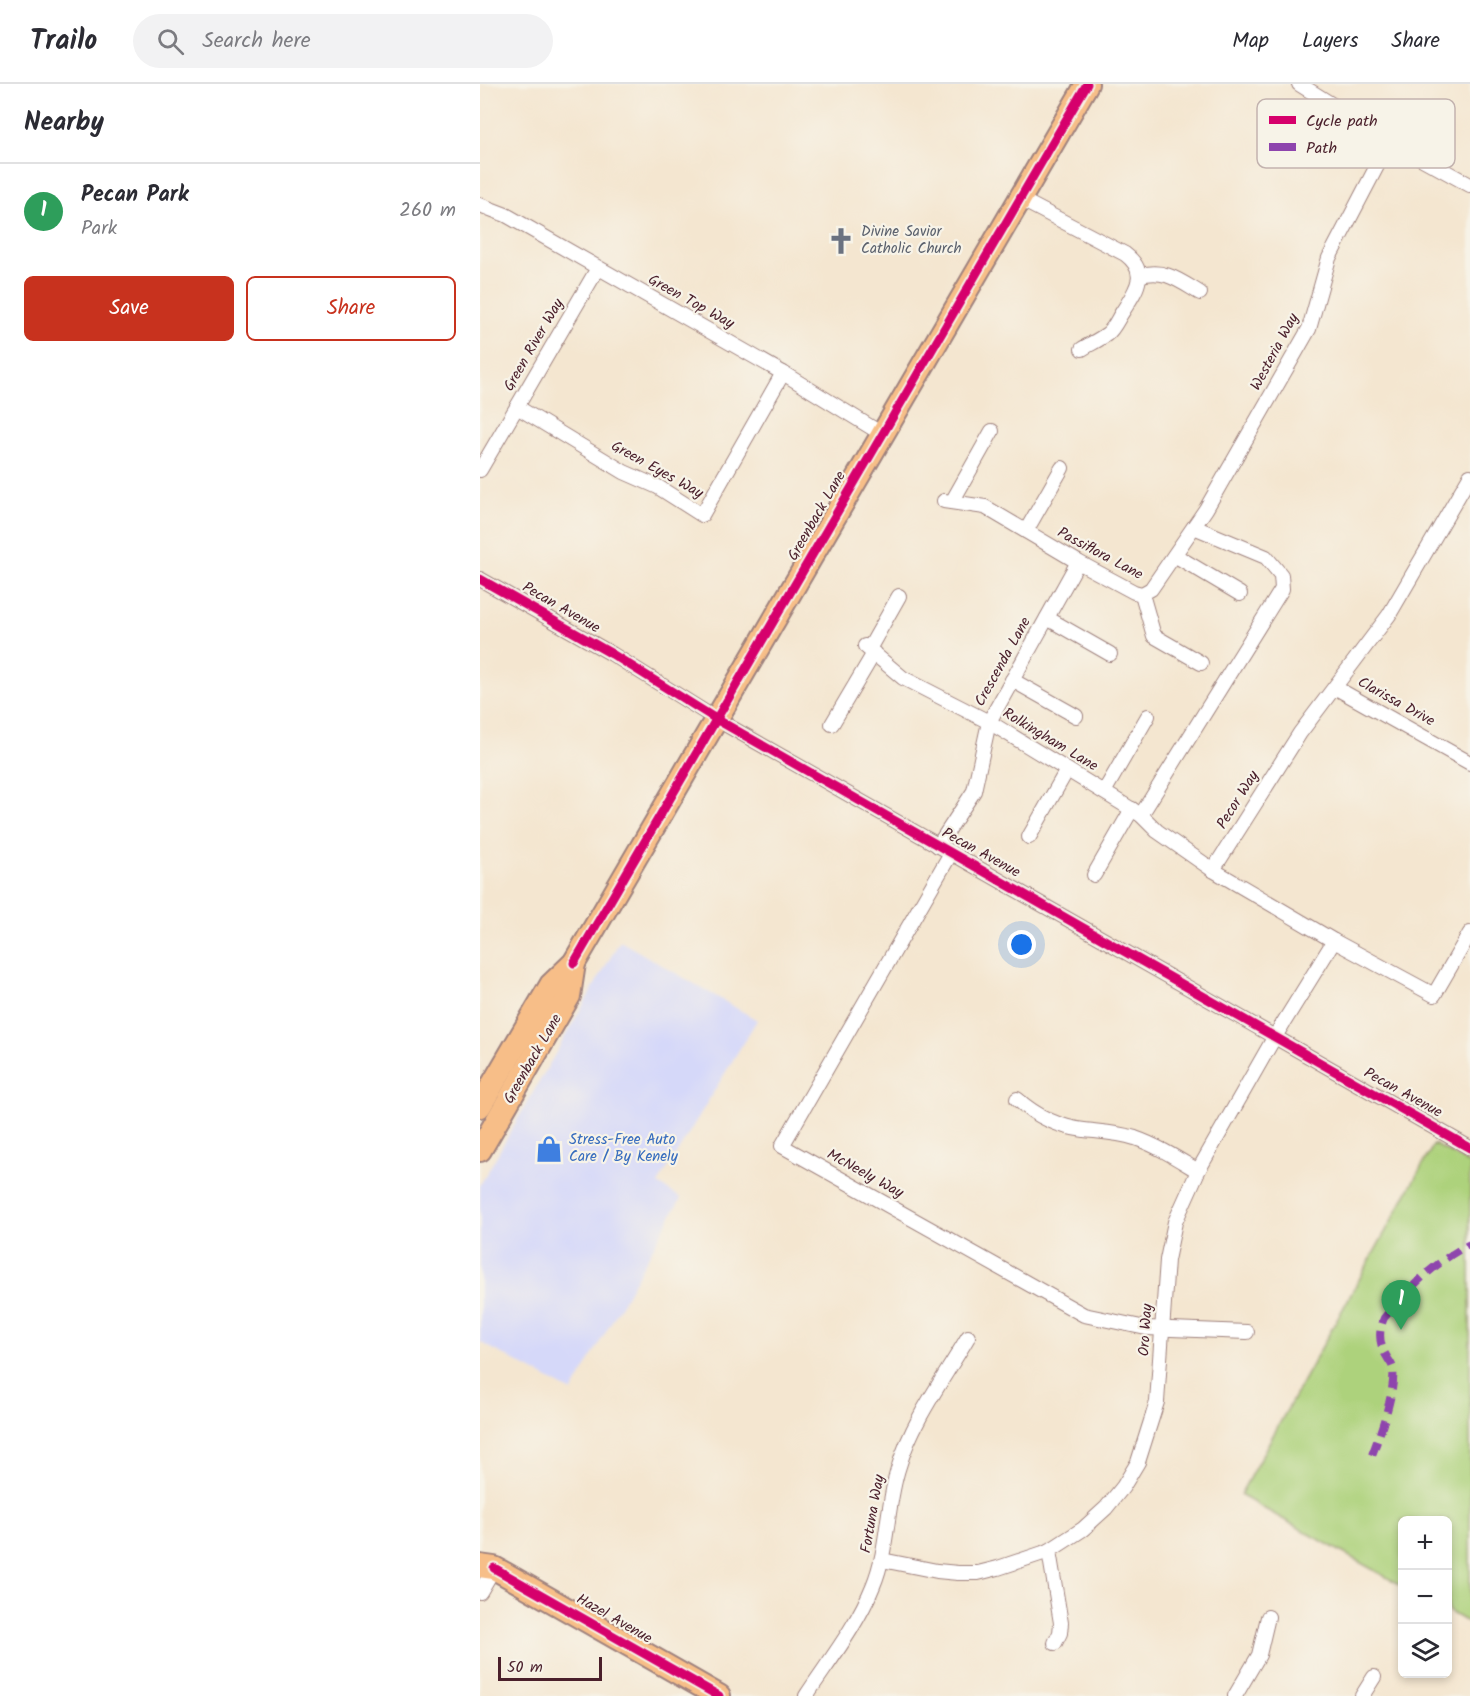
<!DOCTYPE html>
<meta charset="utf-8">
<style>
body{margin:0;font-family:Kalam,sans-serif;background:#f2f2f3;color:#2b2b33}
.controls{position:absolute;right:18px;bottom:18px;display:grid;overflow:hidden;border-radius:9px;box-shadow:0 3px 9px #0003}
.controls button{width:54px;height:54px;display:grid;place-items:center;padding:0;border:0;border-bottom:2px solid #e1e1e2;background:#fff;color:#2b2b33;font:30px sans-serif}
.scale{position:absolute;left:18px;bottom:15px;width:104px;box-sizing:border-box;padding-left:6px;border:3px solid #4a1f2b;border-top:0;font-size:16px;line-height:21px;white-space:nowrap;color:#4a1f2b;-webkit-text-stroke:4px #f7f3e8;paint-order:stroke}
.you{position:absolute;left:542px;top:861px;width:21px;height:21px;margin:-15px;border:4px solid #fff;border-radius:50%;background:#1a73e8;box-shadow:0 0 0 9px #1a73e833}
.badge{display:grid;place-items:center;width:39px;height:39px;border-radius:50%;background:#c8321e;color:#fff;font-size:20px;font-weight:700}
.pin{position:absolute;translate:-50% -50px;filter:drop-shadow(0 2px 3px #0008)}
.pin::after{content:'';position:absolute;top:32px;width:21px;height:18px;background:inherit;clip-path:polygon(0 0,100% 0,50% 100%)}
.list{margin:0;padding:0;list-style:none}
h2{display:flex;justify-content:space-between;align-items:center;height:78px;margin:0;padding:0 24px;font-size:26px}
h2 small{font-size:20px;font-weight:400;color:#7c7c81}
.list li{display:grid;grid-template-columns:39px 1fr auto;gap:18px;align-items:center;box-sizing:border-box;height:96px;padding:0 24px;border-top:2px solid #e1e1e2}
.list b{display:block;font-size:22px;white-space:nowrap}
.list p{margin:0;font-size:20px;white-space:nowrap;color:#7c7c81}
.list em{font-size:20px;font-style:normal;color:#7c7c81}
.actions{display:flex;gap:12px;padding:18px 24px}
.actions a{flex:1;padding:14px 0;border:2px solid #c8321e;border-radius:9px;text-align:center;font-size:21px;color:#c8321e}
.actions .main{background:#c8321e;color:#fff}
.icon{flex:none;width:33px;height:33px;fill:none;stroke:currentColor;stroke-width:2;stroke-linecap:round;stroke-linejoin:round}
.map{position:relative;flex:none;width:990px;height:1612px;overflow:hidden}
header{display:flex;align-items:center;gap:36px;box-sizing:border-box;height:84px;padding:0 30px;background:#fff;border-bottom:2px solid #e1e1e2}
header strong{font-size:28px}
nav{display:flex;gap:33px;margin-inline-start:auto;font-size:21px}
.search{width:420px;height:54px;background:#f2f2f3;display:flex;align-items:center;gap:15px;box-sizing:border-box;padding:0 21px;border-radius:33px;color:#7c7c81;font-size:22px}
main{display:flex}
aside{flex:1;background:#fff}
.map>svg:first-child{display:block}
.built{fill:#d5d8f9}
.green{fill:#add27c;stroke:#7c7854;stroke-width:1.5}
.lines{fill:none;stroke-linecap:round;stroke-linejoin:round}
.street-casing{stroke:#9f827e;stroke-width:16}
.primary-casing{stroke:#9f827e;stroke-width:26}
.street{stroke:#fff;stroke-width:14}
.primary{stroke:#f7be88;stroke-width:22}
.quiet{stroke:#8e44ad;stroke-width:8;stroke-dasharray:15 8;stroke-linecap:butt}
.cycleway-casing{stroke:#f7f3e8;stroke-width:13}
.cycleway{stroke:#d6006c;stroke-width:9}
.labels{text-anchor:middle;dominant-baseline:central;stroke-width:4.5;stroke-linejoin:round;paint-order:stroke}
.worship-label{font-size:15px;fill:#5b616d;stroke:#f7f3e8;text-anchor:start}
.street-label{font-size:15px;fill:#4a1f2b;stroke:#f7f3e8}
.shop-label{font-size:15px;fill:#366cbe;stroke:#f7f3e8;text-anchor:start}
.key{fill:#f7f3e8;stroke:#c3b3af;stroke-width:1.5}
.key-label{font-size:16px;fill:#4a1f2b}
</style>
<header>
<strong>Trailo</strong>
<div class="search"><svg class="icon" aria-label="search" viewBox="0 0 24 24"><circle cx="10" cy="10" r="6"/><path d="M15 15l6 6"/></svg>Search here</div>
<nav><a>Map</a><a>Layers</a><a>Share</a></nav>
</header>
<main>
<aside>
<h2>Nearby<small></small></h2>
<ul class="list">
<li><span class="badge" style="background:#2e9e5b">1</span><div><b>Pecan Park</b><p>Park</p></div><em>260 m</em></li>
</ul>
<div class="actions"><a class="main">Save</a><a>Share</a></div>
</aside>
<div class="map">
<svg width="990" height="1612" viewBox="0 0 990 1612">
<rect width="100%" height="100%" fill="#f7f3e8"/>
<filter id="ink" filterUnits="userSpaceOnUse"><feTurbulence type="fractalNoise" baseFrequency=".0167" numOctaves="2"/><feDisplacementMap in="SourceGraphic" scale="12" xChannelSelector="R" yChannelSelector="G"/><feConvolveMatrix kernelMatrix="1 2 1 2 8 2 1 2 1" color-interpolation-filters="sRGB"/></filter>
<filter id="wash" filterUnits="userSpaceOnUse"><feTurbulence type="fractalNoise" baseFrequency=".008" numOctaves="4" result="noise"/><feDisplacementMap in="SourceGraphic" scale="24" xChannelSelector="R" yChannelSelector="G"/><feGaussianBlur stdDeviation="1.35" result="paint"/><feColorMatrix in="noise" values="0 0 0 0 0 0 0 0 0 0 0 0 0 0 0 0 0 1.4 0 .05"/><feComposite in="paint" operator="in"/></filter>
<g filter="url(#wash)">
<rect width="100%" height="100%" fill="#f4e6d0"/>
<path class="built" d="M140 857 277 936 178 1100 201 1114 92 1308 0 1258V1101Z"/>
<path class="green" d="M954 1060 990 1080V1540L968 1527V1436H922V1502L760 1411Z"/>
</g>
<g filter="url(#ink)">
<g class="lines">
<defs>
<g id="street">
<path d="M819 0 910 57 990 101"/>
<path d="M540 115 645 170C670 189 656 206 643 227 638 234 634 245 627 250 619 256 610 260 602 265"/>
<path d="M0 121 26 131 303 289 402 350"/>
<path d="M659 192C683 183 700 197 720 209"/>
<path d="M37 323 144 388 178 403 222 431 303 289"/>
<path d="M0 386 118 184"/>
<path d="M990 392 909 531 820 649 733 786 854 857 954 911 990 849"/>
<path d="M464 417 505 423 598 478 654 508 662 510 671 505 726 425 829 245 849 174 910 57"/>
<path d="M472 418 512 347"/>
<path d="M546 447 582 384"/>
<path d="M696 472 760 510"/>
<path d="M0 495 132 570 236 635 990 1064"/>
<path d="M662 510 674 552 721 579"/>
<path d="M567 534 630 570"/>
<path d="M385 562 423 594 509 638 661 731 677 747 733 786"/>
<path d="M389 565 419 512"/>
<path d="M532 596 596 632"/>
<path d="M856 604 990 679"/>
<path d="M352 640 394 569"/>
<path d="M624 708 668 632"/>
<path d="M661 731 802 505 801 491 786 473 714 443"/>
<path d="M549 753 587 686"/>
<path d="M458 762 494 707 509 638 598 478"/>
<path d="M471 769 302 1062 604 1231 666 1244 767 1248"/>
<path d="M614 791 652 725"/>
<path d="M537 1015C556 1032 579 1043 604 1046 621 1048 639 1049 655 1054 678 1062 698 1075 718 1087"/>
<path d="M569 1467 581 1539 580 1549 575 1559"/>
<path d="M402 1476 457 1487 478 1489H498L518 1484 569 1467 603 1445 626 1424 643 1403 658 1378 677 1318 687 1176 695 1138 718 1087 794 954 854 857"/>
<path d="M0 1508 14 1484"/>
<path d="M326 1612C349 1577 377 1542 393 1502 409 1464 406 1421 419 1382 432 1337 465 1293 488 1253"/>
<path d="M755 1612 779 1571 788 1533"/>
<path d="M882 1612 894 1593"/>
</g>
<g id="primary">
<path d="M0 1022 71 901 94 879 607 0"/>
<path d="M0 1066 89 912 94 879"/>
<path d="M0 1482 14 1484 25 1490 239 1612"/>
</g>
</defs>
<use href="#street" class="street-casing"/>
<use href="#primary" class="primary-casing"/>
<use href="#street" class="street"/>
<use href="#primary" class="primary"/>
<path class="quiet" d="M892 1371C900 1350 916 1306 913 1285 913 1281 909 1277 907 1273 899 1261 898 1248 904 1234 928 1205 956 1177 990 1160"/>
<defs>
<g id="cycleway">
<path d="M0 495 132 570 236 635 990 1064"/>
<path d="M94 879 607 0"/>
<path d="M14 1484 239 1612"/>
</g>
</defs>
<use href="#cycleway" class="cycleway-casing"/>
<use href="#cycleway" class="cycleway"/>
</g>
</g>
<defs>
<symbol id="church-bare" viewBox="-9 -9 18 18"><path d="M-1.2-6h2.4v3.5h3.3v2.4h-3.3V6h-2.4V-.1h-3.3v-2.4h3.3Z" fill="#6b7280" stroke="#f7f3e8" stroke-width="2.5" paint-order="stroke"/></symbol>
<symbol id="shop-bare" viewBox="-9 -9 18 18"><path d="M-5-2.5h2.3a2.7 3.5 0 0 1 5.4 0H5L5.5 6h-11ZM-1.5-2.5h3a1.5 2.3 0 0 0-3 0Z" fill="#3f7fe0" stroke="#f7f3e8" stroke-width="2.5" paint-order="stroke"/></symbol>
</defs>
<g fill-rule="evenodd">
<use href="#church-bare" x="342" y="138" width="38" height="38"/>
<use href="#shop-bare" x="50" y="1046" width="38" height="38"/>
</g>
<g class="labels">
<g class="worship-label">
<text x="381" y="148">Divine Savior<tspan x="381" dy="17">Catholic Church</tspan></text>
</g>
<g class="street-label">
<text transform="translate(211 218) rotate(29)">Green Top Way</text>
<text transform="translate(54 261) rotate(-60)">Green River Way</text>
<text transform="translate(795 268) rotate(-62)">Westeria Way</text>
<text transform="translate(177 386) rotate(29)">Green Eyes Way</text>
<text transform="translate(337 432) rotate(-60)">Greenback Lane</text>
<text transform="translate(620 470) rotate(28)">Passiflora Lane</text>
<text transform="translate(81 524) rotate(30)">Pecan Avenue</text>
<text transform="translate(523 578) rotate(-61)">Crescenda Lane</text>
<text transform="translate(916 618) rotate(29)">Clarissa Drive</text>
<text transform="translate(570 656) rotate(31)">Rolkingham Lane</text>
<text transform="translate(758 716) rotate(-58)">Pecor Way</text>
<text transform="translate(501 769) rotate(29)">Pecan Avenue</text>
<text transform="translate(53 975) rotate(-60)">Greenback Lane</text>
<text transform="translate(923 1009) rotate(29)">Pecan Avenue</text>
<text transform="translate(385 1090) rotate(29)">McNeely Way</text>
<text transform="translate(666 1246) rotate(-86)">Oro Way</text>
<text transform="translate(393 1430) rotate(-80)">Fortuna Way</text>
<text transform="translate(134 1535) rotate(30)">Hazel Avenue</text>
</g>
<g class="shop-label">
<text x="89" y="1056">Stress-Free Auto<tspan x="89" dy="17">Care / By Kenely</tspan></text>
</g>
</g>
<rect x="777" y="15" width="198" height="69" rx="9" class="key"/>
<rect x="789" y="32" width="27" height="8" fill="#d6006c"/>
<rect x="789" y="59" width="27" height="8" fill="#8e44ad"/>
<g class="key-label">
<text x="826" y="42">Cycle path</text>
<text x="826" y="69">Path</text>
</g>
</svg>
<div class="controls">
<button>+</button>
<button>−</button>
<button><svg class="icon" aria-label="layers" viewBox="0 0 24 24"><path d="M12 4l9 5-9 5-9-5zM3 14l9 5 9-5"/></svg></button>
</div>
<div class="scale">50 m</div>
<div class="you"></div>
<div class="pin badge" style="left:921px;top:1246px;background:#2e9e5b">1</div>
</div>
</main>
